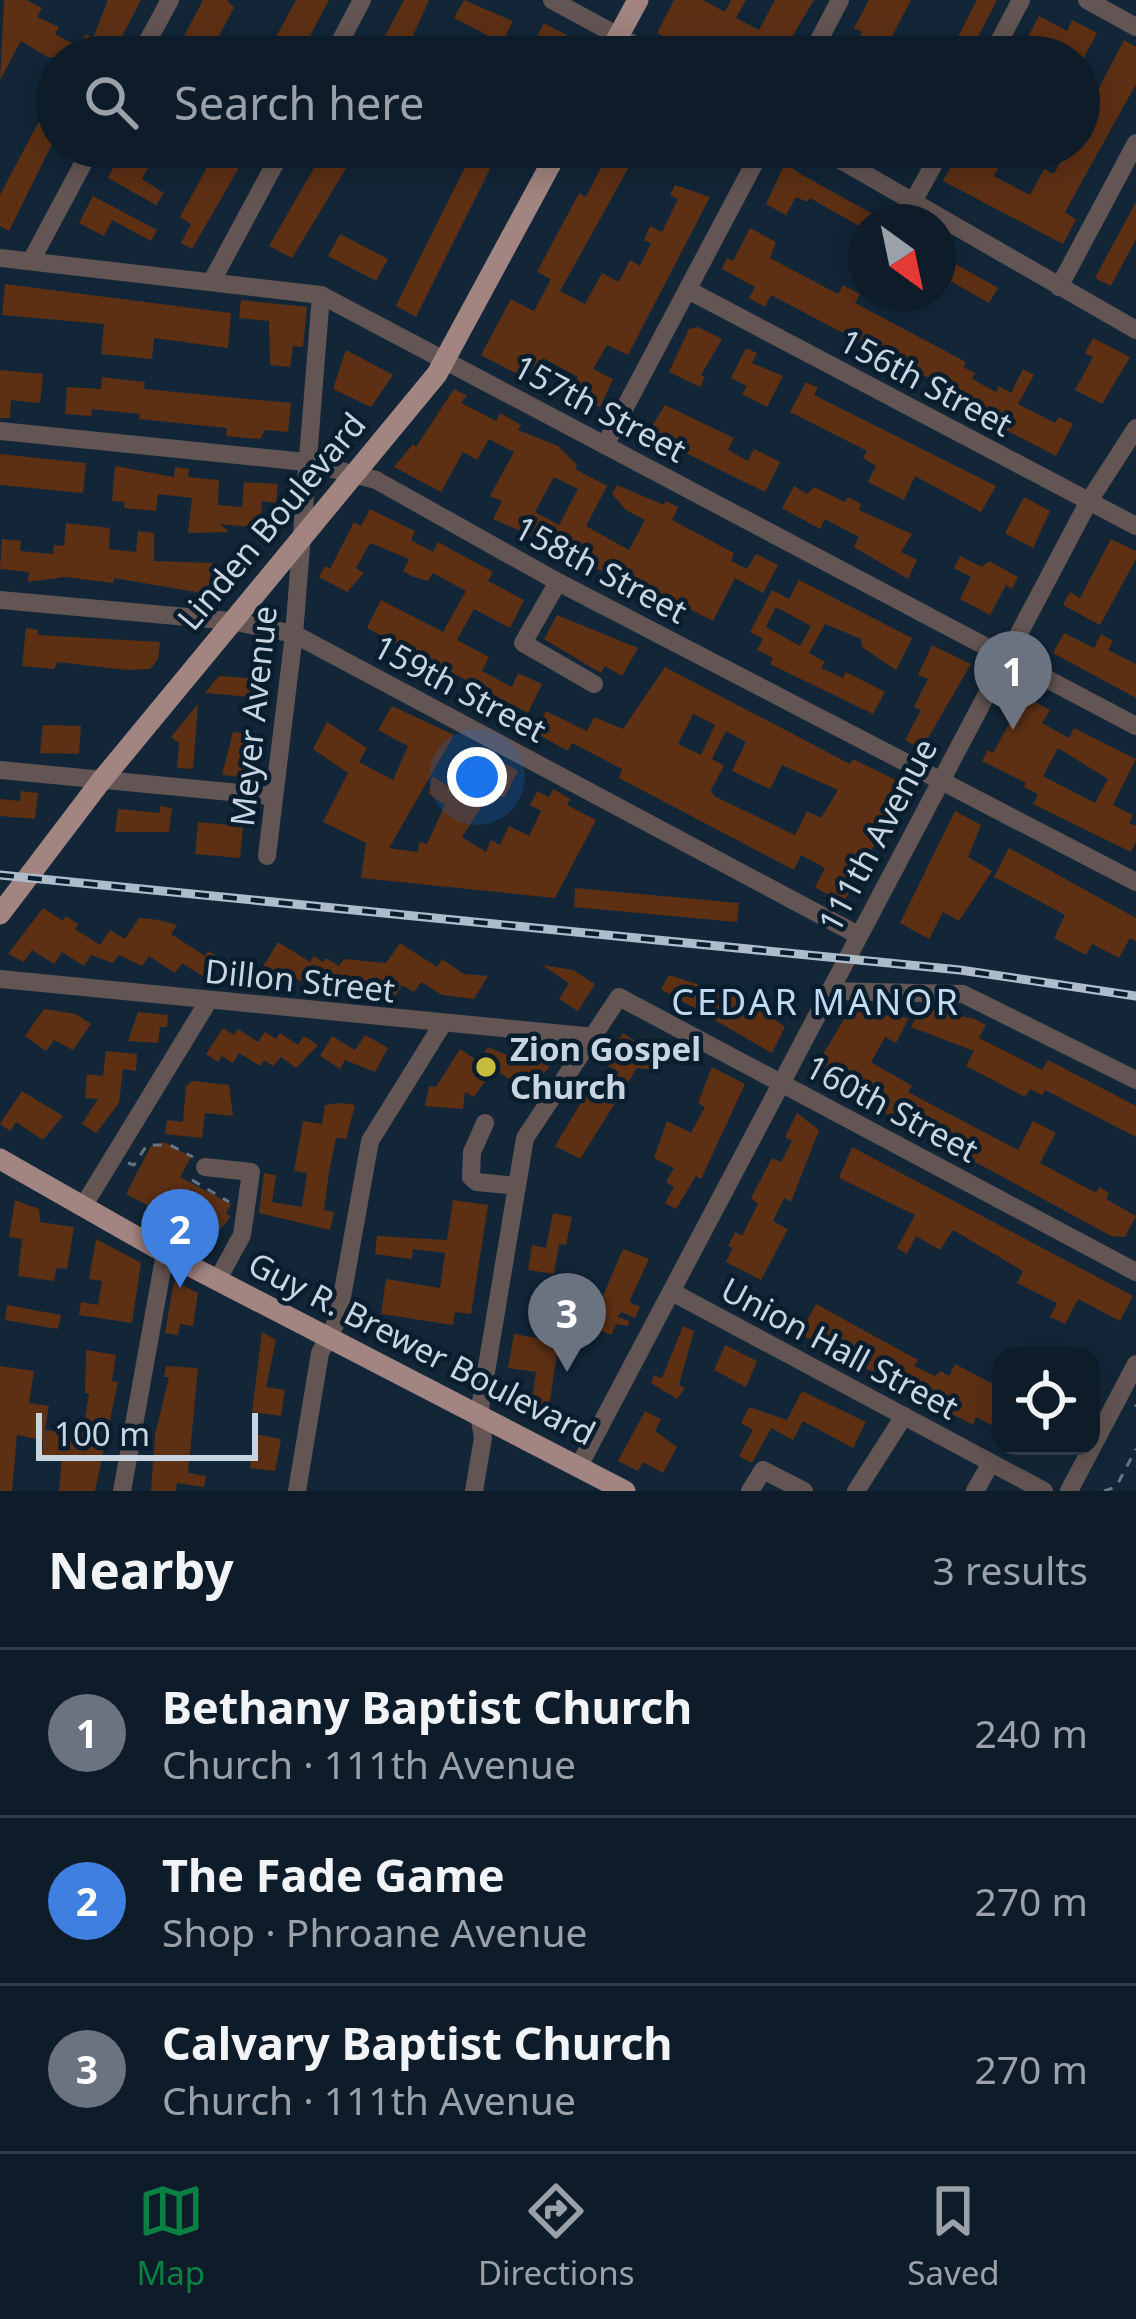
<!DOCTYPE html>
<meta charset="utf-8">
<style>
body{margin:0;font-family:"Noto Sans",sans-serif;background:#172532;color:#f1f3f6}
.controls{position:absolute;right:36px;bottom:36px;display:grid;overflow:hidden;border-radius:24px;box-shadow:0 6px 30px #0003}
.controls button{width:108px;height:108px;display:grid;place-items:center;padding:0;border:0;border-bottom:3px solid #2e3a47;background:#0e1c2a;color:#f1f3f6;font:60px sans-serif}
.compass{position:absolute;left:848px;top:204px;width:108px;height:108px;border-radius:50%;background:#0e1c2a;box-shadow:0 6px 30px #0003;rotate:147deg}
.scale{position:absolute;left:36px;bottom:30px;width:222px;box-sizing:border-box;padding-left:12px;border:6px solid #c8d5e1;border-top:0;font-size:33px;line-height:42px;white-space:nowrap;color:#c8d5e1;-webkit-text-stroke:9px #081d2e;paint-order:stroke}
.you{position:absolute;left:477px;top:777px;width:42px;height:42px;margin:-30px;border:9px solid #fff;border-radius:50%;background:#1a73e8;box-shadow:0 0 0 18px #1a73e833}
.badge{display:grid;place-items:center;width:78px;height:78px;border-radius:50%;background:#0b8043;color:#fff;font-size:39px;font-weight:700}
.pin{position:absolute;translate:-50% -99px;filter:drop-shadow(0 3px 6px #0008)}
.pin::after{content:'';position:absolute;top:63px;width:42px;height:36px;background:inherit;clip-path:polygon(0 0,100% 0,50% 100%)}
.list{margin:0;padding:0;list-style:none}
h2{display:flex;justify-content:space-between;align-items:center;height:156px;margin:0;padding:0 48px;font-size:51px}
h2 small{font-size:39px;font-weight:400;color:#9ba1a8}
.list li{display:grid;grid-template-columns:78px 1fr auto;gap:36px;align-items:center;box-sizing:border-box;height:168px;padding:0 48px;border-top:3px solid #2e3a47}
.list b{display:block;font-size:45px;white-space:nowrap}
.list p{margin:0;font-size:39px;white-space:nowrap;color:#9ba1a8}
.list em{font-size:39px;font-style:normal;color:#9ba1a8}
.icon{flex:none;width:66px;height:66px;fill:none;stroke:currentColor;stroke-width:2;stroke-linecap:round;stroke-linejoin:round}
.map{position:relative;flex:none;width:1136px;height:1491px;overflow:hidden}
.search{position:absolute;background:#0e1c2a;box-shadow:0 6px 30px #0003;left:36px;right:36px;top:36px;height:132px;display:flex;align-items:center;gap:30px;box-sizing:border-box;padding:0 42px;border-radius:66px;color:#9ba1a8;font-size:45px}
.sheet{height:660px;background:#0e1c2a}
nav{display:flex;justify-content:space-around;align-items:center;box-sizing:border-box;height:168px;border-top:3px solid #2e3a47;background:#0e1c2a;font-size:33px;color:#9ba1a8}
nav a{display:grid;justify-items:center;gap:6px}
nav .on{color:#0b8043}
.map>svg:first-child{display:block}
.building{fill:#5d3014;fill-rule:evenodd}
.lines{fill:none;stroke-linecap:round;stroke-linejoin:round}
.path{stroke:#657585;stroke-width:3;stroke-dasharray:9 9;stroke-linecap:butt}
.minor{stroke:#635553;stroke-width:18}
.major{stroke:#a28581;stroke-width:21}
.rail-casing{stroke:#aebcc9;stroke-width:9}
.rail{stroke:#081d2e;stroke-width:4.5;stroke-dasharray:14;stroke-linecap:butt}
.poi-dot{fill:#c7bb3b;stroke:#081d2e;stroke-width:4.5}
.labels{text-anchor:middle;dominant-baseline:central;stroke-width:9;stroke-linejoin:round;paint-order:stroke}
.street-label{font-size:33px;fill:#c8d5e1;stroke:#081d2e}
.poi-label{font-size:33px;font-weight:bold;fill:#c8d5e1;stroke:#081d2e;text-anchor:start}
.neighbourhood-label{font-size:36px;letter-spacing:3px;fill:#c0daf1;stroke:#081d2e}
</style>
<div class="map">
<svg width="1136" height="1491" viewBox="0 0 1136 1491">
<rect width="100%" height="100%" fill="#122638"/>
<g class="building">
<path d="M4 0H27L42 8 37 17 59 27 55 34 79 47 86 34 93 38 108 0H141L111 57H47L21 41 0 80Z"/>
<path d="M203 0H227L234 8 214 45 236 57H173Z"/>
<path d="M296 0H329L299 57H265Z"/>
<path d="M404 0H429L408 47 403 57H374Z"/>
<path d="M464 0 513 21 502 43 454 18Z"/>
<path d="M674 0H703L725 12 731 0H746L736 18 759 30 775 0H814L780 57H758L724 39 714 57H701L657 33Z"/>
<path d="M869 0H911L881 57H848L862 32 854 28Z"/>
<path d="M977 0H997L969 54 974 57H936L945 41 953 46Z"/>
<path d="M1039 16 1067 31 1072 20 1097 33 1082 61 1049 43 1041 57 1021 50Z"/>
<path d="M544 23 567 35 555 57H526Z"/>
<path d="M1124 40 1136 47V84L1065 212 1076 220 1063 244 943 181 962 147H1010L994 176 1030 195 1044 169 1054 174 1068 147H1079V126Z"/>
<path d="M57 87V134L9 231 0 226V195Z"/>
<path d="M136 147H159L142 179 164 193 156 205 108 178 121 153 131 158Z"/>
<path d="M218 147H251L192 249 181 243 191 224 180 217Z"/>
<path d="M326 147H359L292 258 269 246Z"/>
<path d="M475 147H501L416 317 396 306Z"/>
<path d="M611 147H640L560 291 585 304 602 273 619 282 630 260 640 266 651 243 644 240 650 226 662 232 678 199 670 195 675 185 710 197 628 355 607 345 593 369 613 379 600 407 569 393 578 377 543 358 525 378 481 355 511 299 534 311 551 279 537 272 579 193 586 197Z"/>
<path d="M785 163 799 173 887 222H866V230L810 198 807 202 796 197 786 215 766 204Z"/>
<path d="M93 196 157 230 151 241 112 220 104 236 79 223Z"/>
<path d="M1136 202V239L1111 286 1095 278Z"/>
<path d="M750 228 776 242 770 258 838 294 843 285 860 294 855 303 966 362 963 367 975 373 972 379 996 392 999 386 1011 393 1023 369 1034 375 1018 404 1055 423 1059 417 1073 424 1056 456 948 400 953 391 771 295 765 307 749 298 755 287 722 269 727 258 733 261Z"/>
<path d="M340 234 388 259 376 281 328 256Z"/>
<path d="M938 254 998 288 989 303 938 274Z"/>
<path d="M5 284 231 313 228 348 154 338 152 359 101 354 104 324 2 315Z"/>
<path d="M241 300 307 307 303 347 293 346 290 367 270 365 269 321 239 318Z"/>
<path d="M698 327 722 339 701 375 705 377 700 387 669 372 689 329Z"/>
<path d="M1093 338 1130 357 1102 404 1075 390 1093 357 1085 353Z"/>
<path d="M746 348 757 353 752 363 783 376 767 407 742 394 747 386 731 378Z"/>
<path d="M346 350 393 375 371 407 333 389Z"/>
<path d="M0 370 43 374 40 403 11 400 10 418H0Z"/>
<path d="M102 377 145 382 144 389 291 403 288 432 265 430 260 439 226 436 227 428 139 419 140 414 92 409 91 416 65 414 67 387 101 389Z"/>
<path d="M806 382 818 388 814 395 996 486 981 512 915 476 904 500 868 482 876 466 863 458 867 451 790 412Z"/>
<path d="M454 389 467 396 461 403 496 421 500 413 521 425 518 430 558 446 577 465 575 469 607 486 586 526 629 550 645 520 626 510 612 494 617 485 664 505 666 501 678 507 672 520 734 553 731 561 747 569 756 554 778 565 763 593 735 578 713 621 653 590 649 597 637 590 575 557 579 549 549 534 545 542 493 519 502 501 490 496 514 452 489 439 477 460 463 452 441 492 394 467 413 444 416 447ZM554 477 578 489 559 525 535 512Z"/>
<path d="M665 405 734 438 728 450 748 461 754 449 780 462 765 492 647 434Z"/>
<path d="M0 454 86 463 83 493 0 485Z"/>
<path d="M115 466 174 477 175 467 189 469 188 477 219 480 218 505 242 507 244 482 278 484 276 503 262 501 260 528 220 524 229 532 188 533 192 498 158 494 156 511 124 508 125 502 112 501Z"/>
<path d="M794 486 807 494 814 487 845 502 848 497 861 504 859 510 912 534 901 552 917 560 908 579 854 547 859 537 825 519 820 529 782 508Z"/>
<path d="M1024 497 1050 511 1033 548 1005 533Z"/>
<path d="M370 509 415 531 411 540 433 552 438 542 493 572 488 581 524 600 510 628 474 609 457 640 489 657 482 671 512 687 518 673 542 684 528 713 367 628 381 600 443 632 466 591 433 573 428 581 414 577 403 571 409 559 370 543 356 568 364 573 347 592 319 577 325 566 330 569 354 522 361 526Z"/>
<path d="M66 523 110 528 109 549 136 552 138 531 154 533V561L212 563 208 594 114 578 113 583 65 577 28 582 29 572 0 569 2 539 21 541 20 551 53 554 54 545 64 546Z"/>
<path d="M1111 539 1136 551V559L1100 625 1063 605 1070 592 1080 598Z"/>
<path d="M960 556 982 567 989 561 1018 577 1012 589 1006 585 990 615 960 599 971 577 954 568Z"/>
<path d="M799 580 912 638 896 670 862 647 861 639 825 624 809 653 825 662 821 668 843 678 846 672 885 692 873 714 770 664 773 658 757 650 763 639 750 632 772 590 789 599ZM776 607 811 626 800 646 766 627Z"/>
<path d="M557 615 638 648 622 676 605 666 601 673 544 639Z"/>
<path d="M26 628 38 630V635L160 642 158 659 150 669 128 670 57 662 54 669 22 666Z"/>
<path d="M1064 633 1094 648 1101 634 1113 641 1108 650 1136 664V698L1053 653Z"/>
<path d="M932 645 971 664 921 750 905 740 921 710 914 707 928 679 918 675Z"/>
<path d="M665 667 850 764 853 759 906 785 843 904 815 887 825 868 801 855 794 870 619 778 622 769 572 743 568 751 534 732 546 711 587 731 594 717 623 729ZM693 714 715 725 701 755 678 744ZM726 731 746 742 732 771 770 789 782 765 838 790 821 818 807 811 795 835 714 796 711 790 724 766 712 759Z"/>
<path d="M219 676 262 679 261 698 205 693Z"/>
<path d="M1024 696 1050 710 1042 723 1069 738 1074 728 1136 759 1113 805 1133 815 1129 823 1136 826V841L1131 852 1033 804 1038 794 1024 787 1026 783 982 761 988 750 993 753ZM1058 748 1108 779 1095 803 1043 776Z"/>
<path d="M198 704 193 769 177 768 179 743 171 737Z"/>
<path d="M392 706 454 735 389 848 418 852 419 842 427 844 445 805 429 794 432 776 458 792 479 760 486 764 491 756 518 771 504 798 492 790 462 837 486 852 491 840 500 845 509 826 529 836 541 811 530 805 537 791 549 797 553 789 570 799 567 805 596 820 555 898 361 878 366 843 323 822 348 773 313 749 327 722 367 748 359 762 393 780 408 746 378 730Z"/>
<path d="M43 725 81 726 79 754 40 753Z"/>
<path d="M233 732 260 736 253 778 222 775Z"/>
<path d="M21 791 38 793 35 819 0 816V799L20 801Z"/>
<path d="M160 806 172 808 169 832H115L118 809 160 813Z"/>
<path d="M955 811 981 825 968 857 992 871 959 921 943 912 929 939 900 923Z"/>
<path d="M198 822 243 826 240 858 195 854Z"/>
<path d="M1009 848 1136 918V941L1130 938 1119 958 1092 944 1086 955 1054 938 1065 915 994 877Z"/>
<path d="M575 888 739 903 737 922 574 907Z"/>
<path d="M43 908 63 921 66 916 78 924 75 929 100 945 110 930 125 939 139 918 159 920 177 925 171 934 205 956 208 951 220 957 207 979 182 963 175 973 149 956 142 966 119 955 113 963 91 955 84 966 62 952 54 964 32 950 24 962 8 954Z"/>
<path d="M278 942 310 962 314 956 323 962 326 958 339 966 344 959 386 963 400 943 437 967 442 959 464 974 488 976 474 999 442 995 421 982 414 992 402 985 395 996 372 981 368 988 343 980 337 990 323 982 319 988 293 978 289 985 261 970Z"/>
<path d="M542 965 573 970 595 984 578 1011 559 999 569 983Z"/>
<path d="M669 975 746 1000 785 1027 772 1053 661 989Z"/>
<path d="M921 1007 975 1019 986 1025 979 1038 1042 1070 1048 1060 1136 1106V1137L1045 1090 1042 1095 1030 1089 1025 1097 966 1066 974 1051 911 1027Z"/>
<path d="M44 1009 76 1014 91 1024 73 1050 54 1040 46 1051 25 1036Z"/>
<path d="M849 1011 909 1018 896 1043 885 1037 871 1062 912 1086 908 1092 1018 1150 1033 1121 1056 1133 1040 1163 1096 1193 1099 1187 1109 1193 1106 1199 1136 1216 1125 1237 1111 1236 812 1073Z"/>
<path d="M138 1012 168 1015 167 1027H160L158 1043 128 1041Z"/>
<path d="M223 1028 234 1035 238 1029 258 1042 265 1032 276 1039 280 1033 298 1045 304 1036 318 1045 296 1068 281 1057 273 1066 264 1060 260 1066 239 1053 233 1063 222 1056 218 1062 206 1054Z"/>
<path d="M623 1033 642 1046 646 1038 668 1049 661 1071 637 1068 580 1159 555 1146 588 1091 603 1099 619 1072 604 1063Z"/>
<path d="M365 1035 388 1048 375 1072 345 1060 340 1069 320 1056 332 1036 355 1050Z"/>
<path d="M488 1047 518 1060 523 1054 538 1063 546 1051 556 1058 533 1087 523 1080 520 1086 494 1069 474 1097 465 1092 463 1109 425 1106 429 1086 436 1087 460 1049 479 1062Z"/>
<path d="M106 1051 137 1054 136 1071 123 1069 119 1103 96 1133 82 1124 98 1099 85 1098 87 1074 103 1076Z"/>
<path d="M712 1067 745 1084 701 1179 696 1176 676 1209 665 1203 674 1187 666 1182 674 1168 654 1158 667 1121 691 1133 705 1107 698 1103Z"/>
<path d="M192 1081 229 1085 233 1116 205 1113 202 1138 165 1134 167 1120 183 1122 186 1086Z"/>
<path d="M22 1091 63 1116 43 1140 16 1122 10 1131 0 1124Z"/>
<path d="M341 1103 355 1105 346 1139 336 1138 329 1172 324 1210 334 1212 330 1230 259 1213 264 1173 276 1175 272 1202 302 1207 307 1173 294 1171 303 1121 322 1124 325 1105Z"/>
<path d="M797 1113 819 1130 791 1202 784 1198 773 1221 788 1229 761 1280 726 1262 733 1248 728 1246 735 1232 742 1236 758 1204 751 1198 772 1158 781 1162 792 1141 785 1137Z"/>
<path d="M164 1142 191 1157 180 1177 231 1204 226 1214 231 1216 212 1240 126 1194 151 1146Z"/>
<path d="M852 1147 1133 1296 1120 1321 1078 1299 1065 1324 1050 1317 1057 1303 1017 1283 1023 1271 953 1230 940 1250 916 1236 907 1254 897 1248 915 1215 839 1178Z"/>
<path d="M15 1200 39 1209 40 1222 74 1227 67 1269 56 1268 54 1281 18 1276 22 1239 9 1237Z"/>
<path d="M453 1200 488 1205 471 1314 455 1312 453 1325 381 1314 386 1279 440 1288 445 1253 413 1249 412 1259 375 1254 377 1236 447 1240Z"/>
<path d="M553 1213 572 1217 566 1245 559 1244 554 1274 528 1270 532 1245 546 1248Z"/>
<path d="M96 1239 141 1263 132 1323 79 1315 81 1302 98 1305 102 1281 89 1279Z"/>
<path d="M623 1249 649 1259 629 1302 640 1307 635 1318 621 1312 618 1317 629 1321 628 1326 616 1324 611 1335 590 1326Z"/>
<path d="M174 1281 198 1293 193 1326 180 1324 178 1335 165 1333Z"/>
<path d="M542 1284 566 1288 568 1313 538 1311Z"/>
<path d="M816 1304 918 1360 914 1366 935 1376 941 1371 949 1376 955 1364 1001 1388V1430L976 1417 973 1425 800 1334Z"/>
<path d="M7 1305 61 1315 58 1329 5 1320Z"/>
<path d="M683 1326 694 1331 679 1385 685 1388 677 1399 651 1383 654 1375 662 1378Z"/>
<path d="M262 1332 276 1340 266 1387 285 1390 281 1416 252 1412Z"/>
<path d="M514 1334 548 1340 560 1334 549 1407 531 1405 536 1372 508 1368Z"/>
<path d="M725 1345 757 1361 746 1387 714 1370Z"/>
<path d="M86 1350 116 1355 112 1381 118 1382 95 1491H59L62 1459 42 1457 43 1440 17 1435 12 1491H0V1366L34 1371 29 1403 49 1406 45 1430 71 1433V1429L83 1431 89 1394 85 1393Z"/>
<path d="M166 1366 198 1368 188 1473 206 1476 204 1487 177 1483 176 1491H151L155 1435 169 1377H164Z"/>
<path d="M802 1391 866 1422 853 1448 803 1421 793 1440 771 1428 752 1463 739 1456 753 1430 741 1423 749 1407 787 1420Z"/>
<path d="M645 1411 661 1419 655 1431 677 1447 663 1473 643 1462 638 1471 618 1461Z"/>
<path d="M255 1434 281 1439 275 1471 250 1468Z"/>
</g>
<g class="lines">
<g class="path">
<path d="M128 1163 134 1165 147 1145H170L193 1157"/>
<path d="M192 1180 229 1202"/>
<path d="M1135 1405 1136 1406"/>
<path d="M1104 1491 1116 1487 1136 1449"/>
</g>
<g class="minor">
<path d="M552 0 657 57"/>
<path d="M1087 0 1136 27"/>
<path d="M139 57 170 0"/>
<path d="M332 57 362 0"/>
<path d="M810 57 840 0"/>
<path d="M991 57 1021 0"/>
<path d="M818 147 1136 330"/>
<path d="M912 204 943 147"/>
<path d="M0 258 321 295 1136 726"/>
<path d="M31 261 92 147"/>
<path d="M213 279 284 147"/>
<path d="M1059 287 1136 143"/>
<path d="M688 290 1136 526"/>
<path d="M0 431 306 462 376 480 558 582 1136 882"/>
<path d="M605 445 763 147"/>
<path d="M558 582 523 643 594 684"/>
<path d="M0 600 231 621 294 634 858 935"/>
<path d="M0 770 271 796"/>
<path d="M267 856 294 634 321 295"/>
<path d="M0 979 595 1037"/>
<path d="M829 991 963 994 1136 1080"/>
<path d="M485 1123 472 1152 471 1177 477 1182 517 1186"/>
<path d="M205 1167 251 1172 242 1235 218 1279"/>
<path d="M84 1205 209 1000"/>
<path d="M672 1292 1044 1491"/>
<path d="M579 1466 1089 501 1136 428"/>
<path d="M122 1491 165 1253"/>
<path d="M297 1491 320 1353 338 1319 370 1141 442 1025"/>
<path d="M474 1491 483 1438 479 1414 525 1138 619 997 1136 1272"/>
<path d="M750 1491 763 1470 804 1491"/>
<path d="M856 1491 904 1416"/>
<path d="M975 1491 991 1463"/>
<path d="M1069 1491 1136 1364"/>
</g>
<g class="major">
<path d="M607 57 638 0"/>
<path d="M0 914 101 781 437 374 560 147"/>
<path d="M0 1159 165 1253 625 1491"/>
</g>
<defs>
<path id="rail" d="M0 875 960 970 1136 996"/>
</defs>
<use href="#rail" class="rail-casing"/>
<use href="#rail" class="rail"/>
</g>
<circle class="poi-dot" cx="486" cy="1067" r="12"/>
<g class="labels">
<g class="street-label">
<text transform="translate(926 382) rotate(28)">156th Street</text>
<text transform="translate(600 408) rotate(28)">157th Street</text>
<text transform="translate(271 521) rotate(-50)">Linden Boulevard</text>
<text transform="translate(601 569) rotate(28)">158th Street</text>
<text transform="translate(460 688) rotate(28)">159th Street</text>
<text transform="translate(253 716) rotate(-84)">Meyer Avenue</text>
<text transform="translate(877 835) rotate(-62)">111th Avenue</text>
<text transform="translate(300 980) rotate(6)">Dillon Street</text>
<text transform="translate(892 1108) rotate(28)">160th Street</text>
<text transform="translate(422 1348) rotate(27)">Guy R. Brewer Boulevard</text>
<text transform="translate(840 1348) rotate(28)">Union Hall Street</text>
</g>
<g class="poi-label">
<text x="510" y="1048">Zion Gospel<tspan x="510" dy="38">Church</tspan></text>
</g>
<g class="neighbourhood-label">
<text x="816" y="1001">CEDAR MANOR</text>
</g>
</g>
</svg>
<div class="controls">
<button><svg class="icon" aria-label="locate" viewBox="0 0 24 24"><circle cx="12" cy="12" r="6"/><path d="M12 2v4M12 18v4M2 12h4M18 12h4"/></svg></button>
</div>
<svg class="compass" viewBox="-18 -18 36 36"><path d="M0-13l5 13h-10z" fill="#e53935"/><path d="M0 13l5-13h-10z" fill="#9ba1a8"/></svg>
<div class="scale">100 m</div>
<div class="you"></div>
<div class="pin badge" style="left:1013px;top:730px;background:#6b7280">1</div>
<div class="pin badge" style="left:180px;top:1288px;background:#3f7fe0">2</div>
<div class="pin badge" style="left:567px;top:1372px;background:#6b7280">3</div>
<div class="search"><svg class="icon" aria-label="search" viewBox="0 0 24 24"><circle cx="10" cy="10" r="6"/><path d="M15 15l6 6"/></svg>Search here</div>
</div>
<section class="sheet">
<h2>Nearby<small>3 results</small></h2>
<ul class="list">
<li><span class="badge" style="background:#6b7280">1</span><div><b>Bethany Baptist Church</b><p>Church · 111th Avenue</p></div><em>240 m</em></li>
<li><span class="badge" style="background:#3f7fe0">2</span><div><b>The Fade Game</b><p>Shop · Phroane Avenue</p></div><em>270 m</em></li>
<li><span class="badge" style="background:#6b7280">3</span><div><b>Calvary Baptist Church</b><p>Church · 111th Avenue</p></div><em>270 m</em></li>
</ul>
</section>
<nav>
<a class="on"><svg class="icon" aria-label="map" viewBox="0 0 24 24"><path d="M3 6l6-2 6 2 6-2v14l-6 2-6-2-6 2zM9 4v14M15 6v14"/></svg>Map</a>
<a><svg class="icon" aria-label="directions" viewBox="0 0 24 24"><path d="M12 3l9 9-9 9-9-9zM9 14v-3h6M13 9l2 2-2 2"/></svg>Directions</a>
<a><svg class="icon" aria-label="saved" viewBox="0 0 24 24"><path d="M7 4h10v16l-5-4-5 4z"/></svg>Saved</a>
</nav>
